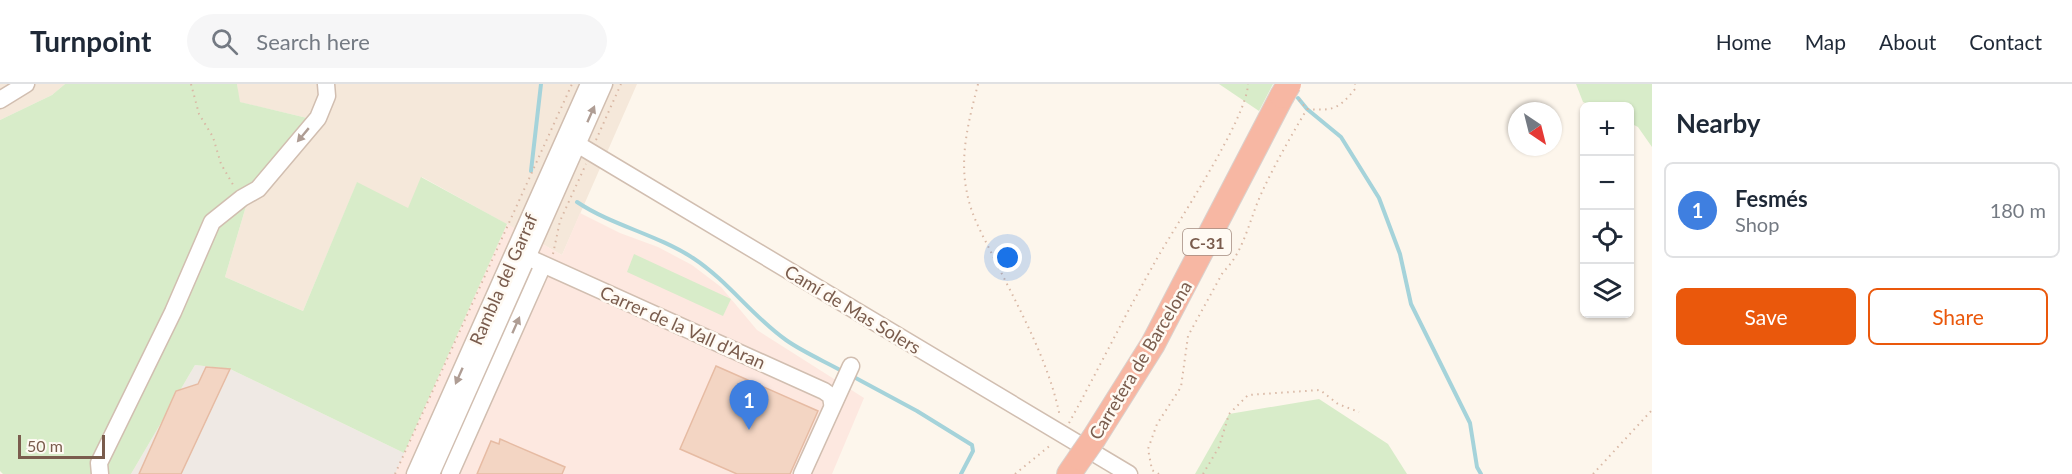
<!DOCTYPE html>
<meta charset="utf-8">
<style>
body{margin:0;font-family:Lato,sans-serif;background:#f6f6f7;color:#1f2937}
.controls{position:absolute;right:18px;top:18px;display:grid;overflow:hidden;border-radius:9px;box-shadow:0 2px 4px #0004}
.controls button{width:54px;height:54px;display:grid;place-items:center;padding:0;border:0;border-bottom:2px solid #e0e1e3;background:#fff;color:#1f2937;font:30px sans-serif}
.compass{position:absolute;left:1508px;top:18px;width:54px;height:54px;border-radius:50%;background:#fff;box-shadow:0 2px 4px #0004;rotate:145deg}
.scale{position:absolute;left:18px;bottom:15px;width:87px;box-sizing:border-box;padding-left:6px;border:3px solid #7a5c4d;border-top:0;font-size:16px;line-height:21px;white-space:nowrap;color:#7a5c4d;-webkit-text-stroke:4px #fffaf3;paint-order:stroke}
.you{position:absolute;left:1008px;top:174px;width:21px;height:21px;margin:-15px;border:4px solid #fff;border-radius:50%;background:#1a73e8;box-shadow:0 0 0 9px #1a73e833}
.badge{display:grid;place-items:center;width:39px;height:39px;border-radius:50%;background:#ea580c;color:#fff;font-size:20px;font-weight:700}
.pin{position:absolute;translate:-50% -50px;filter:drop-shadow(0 2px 3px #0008)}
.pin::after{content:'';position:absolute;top:32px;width:21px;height:18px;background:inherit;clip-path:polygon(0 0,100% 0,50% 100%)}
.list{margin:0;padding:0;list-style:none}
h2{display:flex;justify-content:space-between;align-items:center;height:78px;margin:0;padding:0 24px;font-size:26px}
h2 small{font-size:20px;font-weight:400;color:#747a83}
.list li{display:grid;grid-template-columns:39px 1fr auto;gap:18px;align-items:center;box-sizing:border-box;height:96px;margin:0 12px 12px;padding:0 12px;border:2px solid #e0e1e3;border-radius:9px}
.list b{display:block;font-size:22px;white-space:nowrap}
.list p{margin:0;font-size:20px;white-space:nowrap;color:#747a83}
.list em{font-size:20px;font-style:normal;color:#747a83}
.actions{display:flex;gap:12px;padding:18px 24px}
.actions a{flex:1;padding:14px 0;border:2px solid #ea580c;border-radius:9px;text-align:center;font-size:21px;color:#ea580c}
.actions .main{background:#ea580c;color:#fff}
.icon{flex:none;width:33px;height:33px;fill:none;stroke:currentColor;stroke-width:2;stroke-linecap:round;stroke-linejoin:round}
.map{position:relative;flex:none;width:1652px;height:390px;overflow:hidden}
header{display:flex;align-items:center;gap:36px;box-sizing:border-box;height:84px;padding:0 30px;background:#fff;border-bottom:2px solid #e0e1e3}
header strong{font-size:28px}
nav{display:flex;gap:33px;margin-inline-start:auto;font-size:21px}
.search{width:420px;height:54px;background:#f6f6f7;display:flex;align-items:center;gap:15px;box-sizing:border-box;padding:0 21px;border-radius:33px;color:#747a83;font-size:22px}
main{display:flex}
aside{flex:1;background:#fff}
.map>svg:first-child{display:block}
.residential{fill:#f5e8da}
.commercial{fill:#fde8e0}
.industrial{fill:#efe9e4}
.green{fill:#d8ecc9}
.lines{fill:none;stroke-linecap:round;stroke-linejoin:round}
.stream{stroke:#a5d3da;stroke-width:4}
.building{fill:#f3d5c3;stroke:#e6bba3;stroke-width:1.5}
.minor-casing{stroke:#d1beb0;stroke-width:19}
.highway-casing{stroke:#dad1cd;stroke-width:26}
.path{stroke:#d9b8a5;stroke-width:2;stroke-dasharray:1.5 4.5;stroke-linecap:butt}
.minor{stroke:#fff;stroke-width:16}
.highway{stroke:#f7b7a3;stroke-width:24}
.highway-bridge-casing{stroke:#dad1cd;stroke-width:26;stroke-linecap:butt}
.highway-bridge{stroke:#f7b7a3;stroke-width:24}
.oneway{fill:#af9d94}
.labels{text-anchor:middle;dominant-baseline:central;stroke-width:5;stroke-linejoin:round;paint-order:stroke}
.shield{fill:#fffaf3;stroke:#a28b7f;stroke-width:1.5}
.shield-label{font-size:16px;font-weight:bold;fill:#7a5c4d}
.street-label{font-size:18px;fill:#7a5c4d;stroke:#fffaf3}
</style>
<header>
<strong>Turnpoint</strong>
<div class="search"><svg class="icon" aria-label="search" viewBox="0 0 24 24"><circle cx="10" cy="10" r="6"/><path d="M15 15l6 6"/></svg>Search here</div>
<nav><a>Home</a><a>Map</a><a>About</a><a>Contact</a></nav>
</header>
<main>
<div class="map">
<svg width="1652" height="390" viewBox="0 0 1652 390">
<rect width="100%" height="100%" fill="#fdf6ec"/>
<g class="residential">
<path d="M0 0H65L52 11 0 36Z"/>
<path d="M237 0H637L562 171 422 93 408 125 357 99 303 227 225 193 252 102 307 34 239 18Z"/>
</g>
<path class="commercial" d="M580 129 620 149 658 163 692 181 721 203 757 246 864 314 832 390H395L396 386 393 390H143L404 368 507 140 562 171Z"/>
<path class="industrial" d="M195 281 230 285 404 369 395 390H131Z"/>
<g class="green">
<path d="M65 0H237L240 18 307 34 252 102 225 193 303 227 357 98 408 124 421 93 507 140 404 369 230 285 195 281 131 390H3L0 387V36L52 11Z"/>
<path d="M1219 0H1273L1259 27Z"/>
<path d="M1576 0H1652V63L1638 43 1630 39V22H1593L1583 18Z"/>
<path d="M634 170 731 215 723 232 627 188Z"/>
<path d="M1319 315 1388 360 1407 390H1195L1229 330Z"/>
</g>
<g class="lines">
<g class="stream">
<path d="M1298 14 1307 25 1341 53 1379 114 1400 170 1411 220 1470 339 1477 383 1481 390"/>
<path d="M531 87 541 0"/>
<path d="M577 118C613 142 656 150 693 174 728 197 752 232 786 256 803 268 824 277 842 287"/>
<path d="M852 292 917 327 972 361 973 367 961 390"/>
</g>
</g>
<g class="building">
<path d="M716 282 818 327 790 390H737L680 365Z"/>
<path d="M206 283 230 285 181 390H139L176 307 198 300Z"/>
<path d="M500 355 565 383 562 390H477L491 357 499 360Z"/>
</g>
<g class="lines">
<defs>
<g id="minor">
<path d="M0 16 26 0"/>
<path d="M577 60 1129 390"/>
<path d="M527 173 824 307 831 312 832 319"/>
<path d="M100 390 99 379 173 228 212 138 242 114 258 105 318 34 327 12 326 0"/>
<path d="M415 390 589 0"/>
<path d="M431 390 604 0"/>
<path d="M450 390 543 181"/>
<path d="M802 390 851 282"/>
</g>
<g id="highway">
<path d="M1094 354 1153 260 1282 12"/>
<path d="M1069 390 1080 374"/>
</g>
</defs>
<use href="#minor" class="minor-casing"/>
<use href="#highway" class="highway-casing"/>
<g class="path">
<path d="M191 0 199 30 213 53 221 80 235 104"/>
<path d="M978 0C969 36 959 72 967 109 971 131 983 152 993 172 1018 223 1049 277 1060 333"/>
<path d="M1299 16 1307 25"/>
<path d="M1307 25C1333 27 1339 25 1355 5V0"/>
<path d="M596 56 621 0"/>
<path d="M553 170 560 137 586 80"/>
<path d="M1069 339C1098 286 1125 231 1155 178 1175 142 1247 35 1248 0"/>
<path d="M395 390 572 0"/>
<path d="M1015 390 1052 360"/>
<path d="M1159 390 1152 386 1148 365 1157 340 1181 303 1188 252 1223 188C1244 169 1250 133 1262 108 1275 80 1291 52 1307 25"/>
<path d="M1203 390 1219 363 1229 330 1248 311 1320 306 1338 320 1359 328"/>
<path d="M1593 390 1652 326"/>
</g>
<use href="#minor" class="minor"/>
<use href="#highway" class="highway"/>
<defs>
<g id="highway-bridge">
<path d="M1282 12 1289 0"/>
<path d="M1080 374 1094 354"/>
</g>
</defs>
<use href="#highway-bridge" class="highway-bridge-casing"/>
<use href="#highway-bridge" class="highway-bridge"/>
</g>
<defs><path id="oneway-solid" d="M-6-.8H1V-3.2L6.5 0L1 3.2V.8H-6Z" transform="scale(1.5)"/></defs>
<g class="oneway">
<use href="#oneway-solid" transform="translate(591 30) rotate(-66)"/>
<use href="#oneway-solid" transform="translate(303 51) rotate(130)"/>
<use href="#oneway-solid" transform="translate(516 241) rotate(-66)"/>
<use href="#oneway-solid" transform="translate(459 292) rotate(114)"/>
</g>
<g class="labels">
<rect class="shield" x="1183" y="145" width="48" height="26" rx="4.5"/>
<g class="shield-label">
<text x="1207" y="158">C-31</text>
</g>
<g class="street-label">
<text transform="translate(503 195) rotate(-66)">Rambla del Garraf</text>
<text transform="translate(853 225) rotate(31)">Camí de Mas Solers</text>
<text transform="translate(683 243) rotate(24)">Carrer de la Vall d'Aran</text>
<text transform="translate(1140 276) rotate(-59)">Carretera de Barcelona</text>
</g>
</g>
</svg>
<div class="controls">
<button>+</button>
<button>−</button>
<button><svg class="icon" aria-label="locate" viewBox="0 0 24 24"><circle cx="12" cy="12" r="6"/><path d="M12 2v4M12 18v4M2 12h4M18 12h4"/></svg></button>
<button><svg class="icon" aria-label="layers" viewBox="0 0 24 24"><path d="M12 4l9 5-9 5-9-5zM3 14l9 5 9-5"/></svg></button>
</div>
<svg class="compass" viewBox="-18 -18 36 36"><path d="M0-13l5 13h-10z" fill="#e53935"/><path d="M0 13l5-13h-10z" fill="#747a83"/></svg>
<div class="scale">50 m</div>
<div class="you"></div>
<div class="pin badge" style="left:749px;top:346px;background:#3f7fe0">1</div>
</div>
<aside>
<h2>Nearby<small></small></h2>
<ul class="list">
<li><span class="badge" style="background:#3f7fe0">1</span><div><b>Fesmés</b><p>Shop</p></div><em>180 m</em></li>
</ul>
<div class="actions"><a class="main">Save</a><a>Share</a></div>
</aside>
</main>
